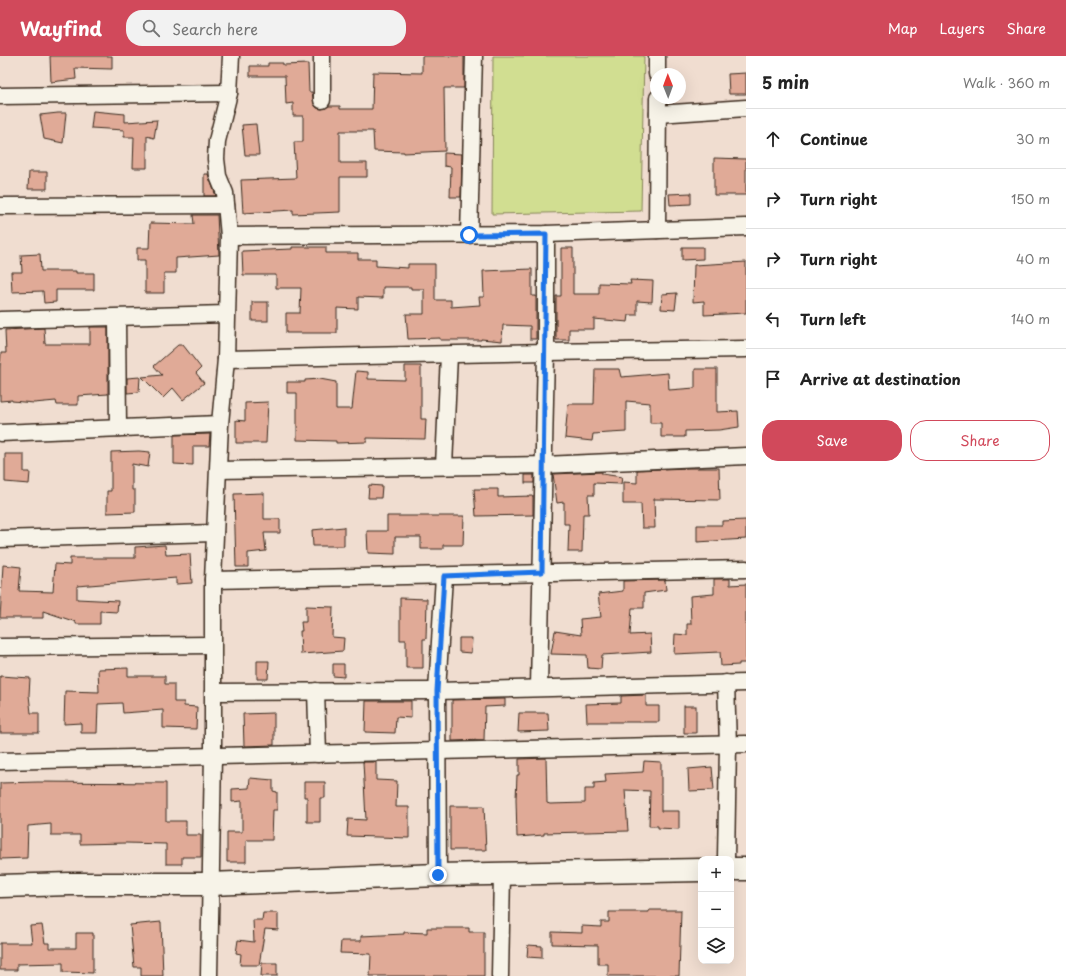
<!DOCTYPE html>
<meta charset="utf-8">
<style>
body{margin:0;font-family:"Playpen Sans",sans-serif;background:#f2f2f2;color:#222}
.controls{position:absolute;right:12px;bottom:12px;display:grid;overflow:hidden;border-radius:8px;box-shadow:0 4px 16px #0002}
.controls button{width:36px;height:36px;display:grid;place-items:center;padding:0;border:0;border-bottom:1px solid #e0e0e0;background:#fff;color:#222;font:20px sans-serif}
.compass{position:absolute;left:650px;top:12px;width:36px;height:36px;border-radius:50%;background:#fff;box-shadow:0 4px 16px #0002;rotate:359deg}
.stop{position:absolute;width:12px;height:12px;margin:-9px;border:3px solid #1a73e8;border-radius:50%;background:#fff}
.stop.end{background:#1a73e8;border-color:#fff;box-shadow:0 1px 4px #0008}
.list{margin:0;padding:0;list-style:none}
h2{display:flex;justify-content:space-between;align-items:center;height:52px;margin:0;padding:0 16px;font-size:17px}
h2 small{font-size:13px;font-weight:400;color:#767676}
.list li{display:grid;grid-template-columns:26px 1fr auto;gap:12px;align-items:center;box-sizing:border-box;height:60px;padding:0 16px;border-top:1px solid #e0e0e0}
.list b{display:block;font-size:15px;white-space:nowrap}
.list em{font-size:13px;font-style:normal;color:#767676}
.actions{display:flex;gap:8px;padding:12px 16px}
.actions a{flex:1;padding:9px 0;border:1px solid #d1495b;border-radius:16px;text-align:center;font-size:14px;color:#d1495b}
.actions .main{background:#d1495b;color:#fff}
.icon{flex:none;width:22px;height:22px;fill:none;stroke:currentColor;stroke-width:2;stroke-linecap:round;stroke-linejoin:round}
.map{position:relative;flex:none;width:746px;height:920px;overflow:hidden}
header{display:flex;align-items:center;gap:24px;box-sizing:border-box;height:56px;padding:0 20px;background:#d1495b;color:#fff}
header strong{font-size:19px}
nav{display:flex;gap:22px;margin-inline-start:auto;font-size:14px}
.search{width:280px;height:36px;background:#f2f2f2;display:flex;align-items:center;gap:10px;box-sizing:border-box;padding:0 14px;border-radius:16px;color:#767676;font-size:15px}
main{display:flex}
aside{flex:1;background:#fff}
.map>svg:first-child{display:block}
.green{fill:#d1de91;stroke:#868458}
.building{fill:#e0aa97;stroke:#3b2a1e}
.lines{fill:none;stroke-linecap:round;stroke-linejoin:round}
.street-casing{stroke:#3b2a1e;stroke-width:19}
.secondary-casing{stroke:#3b2a1e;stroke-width:25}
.street{stroke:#f7f3e8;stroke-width:16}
.secondary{stroke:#f7f3e8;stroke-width:22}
.route{stroke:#1a73e8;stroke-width:5}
</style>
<header>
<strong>Wayfind</strong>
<div class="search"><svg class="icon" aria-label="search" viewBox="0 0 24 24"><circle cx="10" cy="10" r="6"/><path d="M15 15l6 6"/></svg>Search here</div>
<nav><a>Map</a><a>Layers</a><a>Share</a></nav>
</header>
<main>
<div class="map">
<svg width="746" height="920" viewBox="0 0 746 920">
<rect width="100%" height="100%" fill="#f0ddd0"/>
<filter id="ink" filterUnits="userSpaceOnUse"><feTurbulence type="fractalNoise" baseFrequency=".025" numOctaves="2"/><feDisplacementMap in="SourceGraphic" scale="8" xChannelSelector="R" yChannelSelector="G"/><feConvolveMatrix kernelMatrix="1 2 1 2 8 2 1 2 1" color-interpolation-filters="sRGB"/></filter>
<g filter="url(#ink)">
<path class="green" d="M493 0H644L641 155 492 158Z"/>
<g class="building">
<path d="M50 0H112V13L75 12 76 23 51 26Z"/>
<path d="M422 0H464V32H444L445 95 404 97V96L374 95 373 75H340V107H367V121H340V156L293 158V154L243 157 241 124 296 122 294 86H303V60H293V47L286 48 285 20H250V10H268V7H283V9L308 8 309 36H312L314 48 317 52 322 53 329 50H340V53H372L373 16 422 17Z"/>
<path d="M746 17V38H729L728 18Z"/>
<path d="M93 55 125 58V66L157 64 154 82 147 80V112H133L134 81H124V74L91 72Z"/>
<path d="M58 57H66L63 87 44 83 40 59Z"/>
<path d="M256 68 259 99H245L242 69Z"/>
<path d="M444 97 462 98 461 141H450L451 111 444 110Z"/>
<path d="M714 102 746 103V139H714Z"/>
<path d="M29 116H47V133H28Z"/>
<path d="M204 118H208L216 140H204Z"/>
<path d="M691 137V148L670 149 669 138Z"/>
<path d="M193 159H217L219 199 176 202V217H164V237H145V204H137V192H149L150 167 194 168Z"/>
<path d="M292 191H326V197H358V203H376V210L408 212V208H435V244H451V251L480 249 479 241H484L483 215 532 213V240H536V283H530V270L503 269 502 285 481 283V284H440V282L408 283 406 258H424V233H411V231H383V242L358 241V253L337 252V277H286V257H300L301 232H276V219H243L242 195 292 193Z"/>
<path d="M682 191H703V203L682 204Z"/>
<path d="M561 192H573V238H599V227L631 228 630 224 653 225 652 246 637 245V259H629L628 266 594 263V273H569V284H556V240H561Z"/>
<path d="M40 198 41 215H76V217H94V234H56V246L44 247 43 235 12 236 11 216H22L21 199Z"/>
<path d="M746 206V257L704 259V245L693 246 694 209Z"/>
<path d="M677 237 675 254 661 253 662 238Z"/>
<rect x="252" y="246" width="16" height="19"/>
<path d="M90 271H108V338L78 340V349H57L56 345 34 347 12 345V344L0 345V312L1 297H6L5 274 44 272 45 288H90Z"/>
<path d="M178 289H183L201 312 196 317 204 327 183 344 173 332 163 342 142 321 162 319 154 310Z"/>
<path d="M405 310H421V363H426L425 383 367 382V386L336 387V385L297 384V337H287V326H305V324L320 323 336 326V353H352L356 315 368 316V323L405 324Z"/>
<path d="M595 313H619L621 321 668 317 669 334 695 332V313H717V356L738 355 739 371 719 374 685 375V381H661V367H650V347L626 345V376L593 378 592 385 565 382 568 348H594Z"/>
<path d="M140 321 139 336 127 337V322Z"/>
<path d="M268 346 266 387H236V364L245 365V347Z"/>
<path d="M210 378 209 390H193V409L174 408V379Z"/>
<path d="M139 395 150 396 148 411 132 408V434H135V456L107 457V435H111V396Z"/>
<path d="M5 398H24V416H30L29 428 5 426Z"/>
<path d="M688 412H719L720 444 654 443 655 472H642L641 448H623V426L637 427V414Z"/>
<path d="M602 416V418L622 421 621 428 594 427V439H588L589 458H583L582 496H568L569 468H564V446L557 447 553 418Z"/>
<rect x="525" y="419" width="9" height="8"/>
<path d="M369 429 382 430 381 442H368Z"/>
<path d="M474 433H498V441L533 440V459L476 460Z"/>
<path d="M264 437V463H280V477H264L266 495 248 497V511H236L234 438Z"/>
<path d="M387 460H464L463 489H443V493H421V481H395V498L368 497 367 475H387Z"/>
<path d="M746 464V483L697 486V469H722V465Z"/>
<path d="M344 471V490H313L312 474Z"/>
<path d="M165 489 166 499 190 498 192 527 176 528V522L77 530V543L118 545 117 556 100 555V568H76V566L43 555V562H0L3 509 21 511 19 535 53 536 55 508 70 509V502H135V491Z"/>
<path d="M714 523H730V529L746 528V607H739V609L721 610 720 596 674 598 675 578 687 579V568H691L690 540 714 538Z"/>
<path d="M665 524 666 534 644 537V552H632L630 579 650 578 651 596 602 599 601 613 588 612 587 599 551 598 555 575 581 579 580 563 601 561 598 538 623 535V525Z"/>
<path d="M400 542 427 543 426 583H423V612H406V584H400Z"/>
<path d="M306 550 333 551 332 581 344 582 343 595 301 598 300 575H302L301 566H306Z"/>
<path d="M459 582H472L471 597 459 596Z"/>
<path d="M257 605H269L268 623H257Z"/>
<path d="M333 608H344V621L333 620Z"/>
<path d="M128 612V620H165V628H174V646H184V650L197 651 196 673 163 672V654L123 657 122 647 98 648 97 677H81V667L64 668 65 635 99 636 98 613Z"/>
<path d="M0 620 30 622 29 639 31 657H39V677H0Z"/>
<path d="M646 639V650H659V666H587L586 648 621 647V640Z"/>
<path d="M505 643V650L485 651 484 684 452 685V644Z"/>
<path d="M366 645H411V662L396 661 395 677 365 676Z"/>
<rect x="684" y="650" width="12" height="27"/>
<path d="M274 657V689L244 690 243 658Z"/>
<path d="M519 657H548L549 675 518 676Z"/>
<path d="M546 702 547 747 550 748 585 747V733H594V727L606 726 605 718 643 716 644 705 661 706V755H679V773L658 772V770H649L650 735 625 734 628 775 544 777V779L517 781 516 743 517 719H519V703Z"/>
<path d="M363 706H376V724L397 725 396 751H409V782L347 780 348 763 366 764Z"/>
<path d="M712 711 714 734 689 735 688 713Z"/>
<path d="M250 722 273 724V735L277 736V754H273L272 784H246V806H227V776H242V745L232 746V733L249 732Z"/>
<path d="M38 726 166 727V765H186V779H201V801H182V808H166V788L126 787 80 788V779H51V768L28 770 27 802 0 803V727Z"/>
<path d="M304 726H325V742H320V766H307V741H304Z"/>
<path d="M450 750H484L486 794H450Z"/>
<path d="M649 854H681L679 920H608V908H598V889L552 888V876L582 877V870L601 871V866H609V856H649Z"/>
<path d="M263 857H278V874L265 873 259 909H240L241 898 236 897 238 884 254 886 253 864H262Z"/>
<path d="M161 866 163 920H141V911H134L130 869Z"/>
<path d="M42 869 45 887H49V892H76V877H93V917L63 916V907L17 908V914H0V887H32L30 870Z"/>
<path d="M427 872H469V876H484V920H370L371 898 340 897 341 885H361V880L404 878V876L427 877Z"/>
<path d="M528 889 542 890V902L527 901Z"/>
<path d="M262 907H277V920H261Z"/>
</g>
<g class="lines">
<defs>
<g id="street">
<path d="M657 0V18"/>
<path d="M0 40 229 37"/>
<path d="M322 44V0"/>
<path d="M658 58 746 52"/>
<path d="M0 150 226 149"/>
<path d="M657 174 658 42"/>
<path d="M469 179 474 0"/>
<path d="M229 180 546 178 746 171"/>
<path d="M117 262 118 372"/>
<path d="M0 264 227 258"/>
<path d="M226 303 546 296 746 293"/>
<path d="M0 377 220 368"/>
<path d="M444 410 449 299"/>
<path d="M219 414 544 409 746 400"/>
<path d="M0 483 215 477"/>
<path d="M213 524 746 513"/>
<path d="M0 591 212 589"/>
<path d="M539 631 546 296V178"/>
<path d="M316 635 318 698"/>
<path d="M213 636 437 635 746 627"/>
<path d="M0 705 746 688"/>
<path d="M726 803 728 689 726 627"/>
<path d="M438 819 437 635 444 520"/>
<path d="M209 920 213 699V524L220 368 226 303 229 180 225 137 218 120 216 103 217 85 229 37 231 0"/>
<path d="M500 920 502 818"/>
</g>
<g id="secondary">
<path d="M731 813H746"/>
<path d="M0 830 70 828H210L438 819 701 814"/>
</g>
</defs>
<use href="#street" class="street-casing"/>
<use href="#secondary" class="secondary-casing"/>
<use href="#street" class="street"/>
<use href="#secondary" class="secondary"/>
</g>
</g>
<g class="lines" filter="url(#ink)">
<path class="route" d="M438 819 437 635 444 520 542 516 546 178 469 179"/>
</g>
</svg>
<div class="controls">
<button>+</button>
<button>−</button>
<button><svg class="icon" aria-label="layers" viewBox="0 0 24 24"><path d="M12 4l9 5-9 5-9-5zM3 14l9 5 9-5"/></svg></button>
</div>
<svg class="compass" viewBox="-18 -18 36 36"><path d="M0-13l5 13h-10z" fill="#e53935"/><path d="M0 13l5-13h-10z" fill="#767676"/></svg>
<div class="stop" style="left:469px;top:179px"></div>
<div class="stop end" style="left:438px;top:819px"></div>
</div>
<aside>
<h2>5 min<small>Walk · 360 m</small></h2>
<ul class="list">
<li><svg class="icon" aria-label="ahead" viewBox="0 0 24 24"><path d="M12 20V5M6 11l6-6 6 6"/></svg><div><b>Continue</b></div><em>30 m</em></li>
<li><svg class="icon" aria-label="right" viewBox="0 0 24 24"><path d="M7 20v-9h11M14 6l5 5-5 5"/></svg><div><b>Turn right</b></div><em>150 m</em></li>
<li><svg class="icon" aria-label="right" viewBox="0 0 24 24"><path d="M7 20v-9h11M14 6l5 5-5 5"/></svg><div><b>Turn right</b></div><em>40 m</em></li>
<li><svg class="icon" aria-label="left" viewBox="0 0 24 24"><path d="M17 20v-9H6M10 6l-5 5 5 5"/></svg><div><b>Turn left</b></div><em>140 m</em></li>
<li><svg class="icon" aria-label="arrive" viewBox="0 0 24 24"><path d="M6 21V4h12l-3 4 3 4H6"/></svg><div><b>Arrive at destination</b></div></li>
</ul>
<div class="actions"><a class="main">Save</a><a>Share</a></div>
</aside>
</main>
